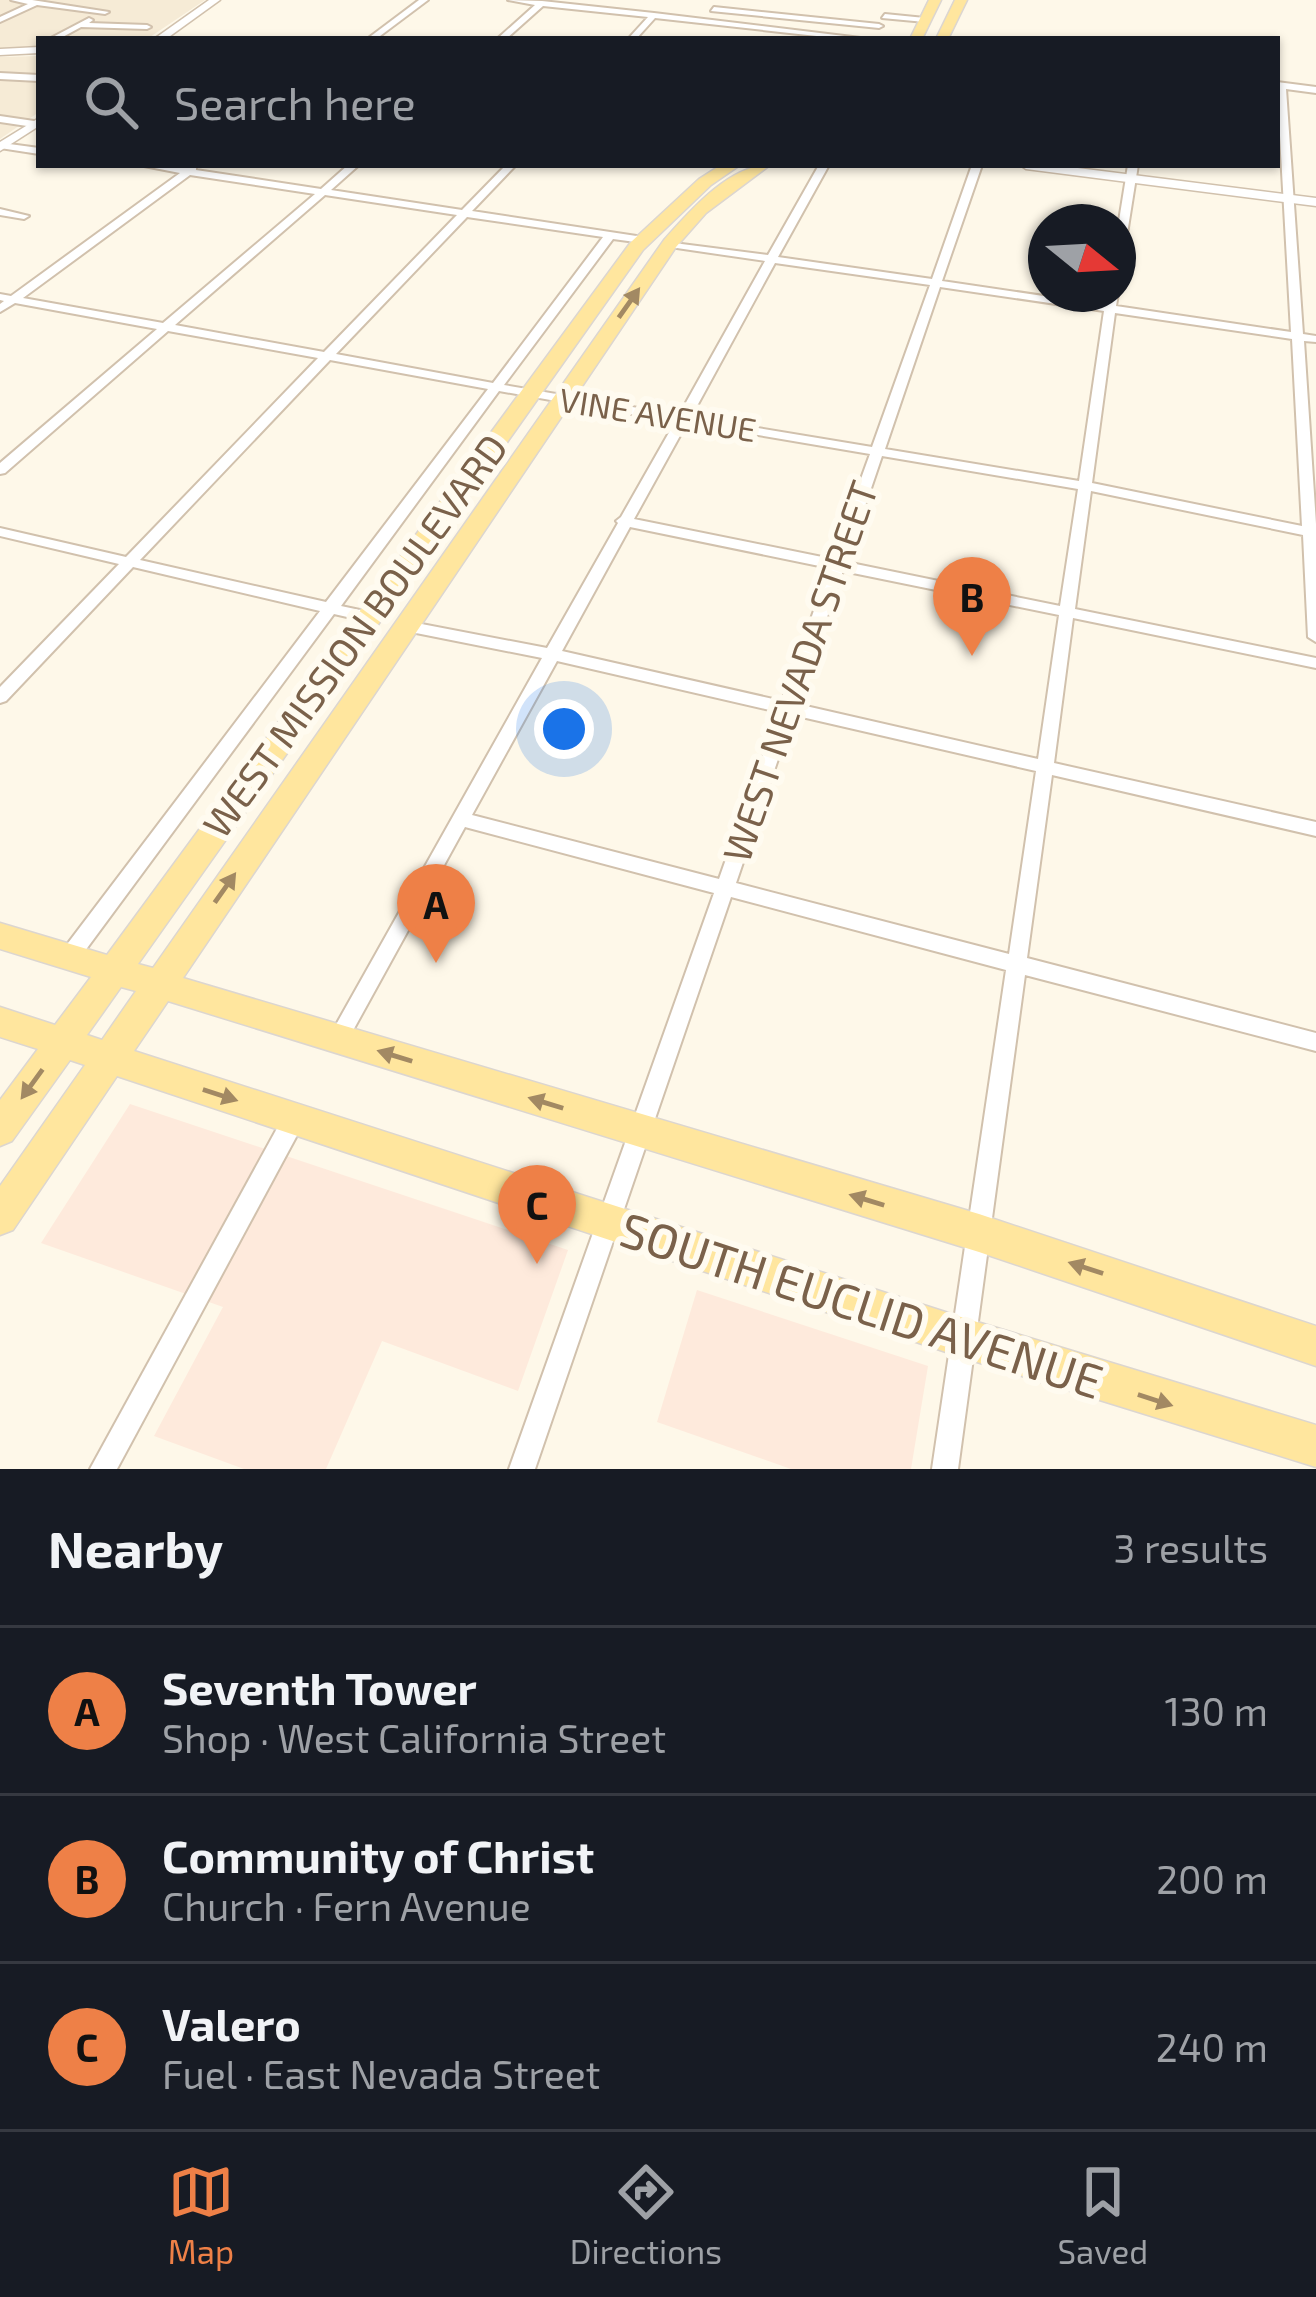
<!DOCTYPE html>
<meta charset="utf-8">
<style>
body{margin:0;font-family:"Exo 2",sans-serif;background:#20242c;color:#f1f3f6}
.compass{position:absolute;left:1028px;top:204px;width:108px;height:108px;border-radius:50%;background:#171b24;box-shadow:0 3px 9px #0004;rotate:108deg}
.you{position:absolute;left:564px;top:729px;width:42px;height:42px;margin:-30px;border:9px solid #fff;border-radius:50%;background:#1a73e8;box-shadow:0 0 0 18px #1a73e833}
.badge{display:grid;place-items:center;width:78px;height:78px;border-radius:50%;background:#ee8047;color:#111;font-size:39px;font-weight:700}
.pin{position:absolute;translate:-50% -99px;filter:drop-shadow(0 3px 6px #0008)}
.pin::after{content:'';position:absolute;top:63px;width:42px;height:36px;background:inherit;clip-path:polygon(0 0,100% 0,50% 100%)}
.list{margin:0;padding:0;list-style:none}
h2{display:flex;justify-content:space-between;align-items:center;height:156px;margin:0;padding:0 48px;font-size:51px}
h2 small{font-size:39px;font-weight:400;color:#9ea1a6}
.list li{display:grid;grid-template-columns:78px 1fr auto;gap:36px;align-items:center;box-sizing:border-box;height:168px;padding:0 48px;border-top:3px solid #363941}
.list b{display:block;font-size:45px;white-space:nowrap}
.list p{margin:0;font-size:39px;white-space:nowrap;color:#9ea1a6}
.list em{font-size:39px;font-style:normal;color:#9ea1a6}
.icon{flex:none;width:66px;height:66px;fill:none;stroke:currentColor;stroke-width:2;stroke-linecap:round;stroke-linejoin:round}
.map{position:relative;flex:none;width:1316px;height:1469px;overflow:hidden}
.search{position:absolute;background:#171b24;box-shadow:0 3px 9px #0004;left:36px;right:36px;top:36px;height:132px;display:flex;align-items:center;gap:30px;box-sizing:border-box;padding:0 42px;border-radius:0px;color:#9ea1a6;font-size:45px}
.sheet{height:660px;background:#171b24}
nav{display:flex;justify-content:space-around;align-items:center;box-sizing:border-box;height:168px;border-top:3px solid #363941;background:#171b24;font-size:33px;color:#9ea1a6}
nav a{display:grid;justify-items:center;gap:6px}
nav .on{color:#ee8047}
.map>svg:first-child{display:block}
.residential{fill:#f6ebd6}
.commercial{fill:#feeadc}
.lines{fill:none;stroke-linecap:round;stroke-linejoin:round}
.minor-casing{stroke:#d1c1ad;stroke-width:4}
.tertiary-casing{stroke:#d1c1ad;stroke-width:3}
.primary-casing{stroke:#dcd6d0;stroke-width:3}
.minor{fill:#fff;fill-rule:evenodd}
.tertiary{fill:#fff;fill-rule:evenodd}
.primary{fill:#ffe69e;fill-rule:evenodd}
.oneway{fill:#a28963}
.labels{text-anchor:middle;dominant-baseline:central;stroke-width:12;stroke-linejoin:round;paint-order:stroke}
.far-street-label{font-size:33px;fill:#7a614a;stroke:#fffbf0}
.street-label{font-size:39px;fill:#7a614a;stroke:#fffbf0}
.near-street-label{font-size:48px;fill:#7a614a;stroke:#fffbf0}
</style>
<div class="map">
<svg width="1316" height="1469" viewBox="0 0 1316 1469">
<rect width="100%" height="100%" fill="#fef8e9"/>
<g class="residential">
<path d="M0 0H205L147 39H39V47L0 49Z"/>
<path d="M39 56V112L0 139V57Z"/>
</g>
<g class="commercial">
<path d="M130 1104 568 1250 518 1391 382 1341 326 1469H244L154 1436 223 1307 41 1243Z"/>
<path d="M697 1290 928 1366 911 1469H791L657 1422Z"/>
</g>
<g class="lines">
<defs>
<g id="minor">
<path d="M11 0H32L109 12 105 14 37 5 0 22V17L28 4Z"/>
<path d="M419 0H428L376 39H367Z"/>
<path d="M508 0 542 1 654 13 869 39H844L655 18 636 39H628L648 17 543 6 506 39H497L535 5Z"/>
<path d="M714 7 879 24 883 26 879 28 711 11Z"/>
<path d="M885 14 925 18 929 20 925 22 882 18Z"/>
<path d="M89 18 93 20 89 23 147 25 151 27 147 29 81 27 59 39H49Z"/>
<path d="M0 73 39 75V81L0 79Z"/>
<path d="M1277 82 1316 87V93L1286 89 1303 334 1316 336V342L1304 341 1316 524V642L1308 637 1303 535 1091 491 1075 609 1316 658V668L1073 618 1054 763 1316 822V836L1052 775 1027 958 1316 1033V1051L1025 975 958 1469H932L1006 970 731 897 535 1469H509L714 893 465 827 345 1045 338 1048 331 1045 328 1039 542 658 406 631 398 626 406 621 547 648 618 523 616 521 621 517 675 422 499 391 341 606 374 613 377 617 374 621 369 622 334 614 76 963 69 965 62 963 59 957 62 951 320 611 133 567 6 701 0 703V687L119 564 0 536V528L126 557 318 358 168 331 5 473 0 474V463L157 329 15 303 0 312V304L4 301 0 300V294L11 296 180 173 139 165 186 168 193 165 196 166V170L321 189 348 165H359L331 190 462 210 506 165H516L472 211 643 237 648 240 643 243 613 239 504 385 679 415 765 261 670 247 665 244 666 242 768 255 819 165H829L778 257 932 279 972 165H982L942 281 1105 305 1106 294H1118L1116 306 1291 332ZM190 175 315 194 163 323 23 298ZM325 195 457 215 324 352 175 325ZM467 217 603 237 493 383 336 354ZM775 263 930 285 872 447 691 417ZM940 287 1104 311 1079 481 885 449ZM1115 313 1292 339 1302 526 1092 483ZM330 360 488 389 326 602 140 560ZM687 423 870 454 832 559 634 519ZM882 456 1078 489 1060 606 846 562ZM630 527 829 568 782 701 562 651ZM843 571 1059 615 1038 759 797 704ZM557 661 778 712 719 879 472 815ZM793 715 1036 771 1009 954 736 883Z"/>
<path d="M0 116 34 121 38 124 34 127 0 122Z"/>
<path d="M2 143 39 148V154L0 148Z"/>
<path d="M1128 165H1138L1123 259 1118 262V227Z"/>
<path d="M0 209 29 216 24 219 0 215Z"/>
<path d="M294 1109 302 1112 305 1119 302 1126 117 1469H90L286 1112Z"/>
</g>
<g id="tertiary">
<path d="M209 0H220L166 39H154Z"/>
<path d="M39 47V53L0 55V49Z"/>
<path d="M39 118V126L0 151V142Z"/>
<path d="M1020 165H1054L1316 198V206L1026 169Z"/>
</g>
<g id="primary">
<path d="M929 0H941L922 39H910Z"/>
<path d="M955 0H967L948 39H936Z"/>
<path d="M721 165H740L711 185 643 250 138 964 153 968 664 240C690 211 729 165 770 165L706 213 676 247 183 978 979 1214 1316 1326V1366L979 1252 168 1001 134 1051 964 1318 1316 1425V1467L964 1358 117 1076 13 1230 0 1235V1186L85 1065 70 1060 12 1141 0 1146V1100L38 1049 0 1037V1007L55 1025 91 977 0 949V923L107 955 631 242 699 179ZM121 987 136 991 102 1040 87 1035Z"/>
</g>
</defs>
<use href="#minor" class="minor-casing"/>
<use href="#tertiary" class="tertiary-casing"/>
<use href="#primary" class="primary-casing"/>
<use href="#minor" class="minor"/>
<use href="#tertiary" class="tertiary"/>
<use href="#primary" class="primary"/>
</g>
<defs><path id="oneway-solid" d="M-6-.8H1V-3.2L6.5 0L1 3.2V.8H-6Z" transform="scale(3)"/></defs>
<g class="oneway">
<use href="#oneway-solid" transform="translate(629 303) rotate(-55)"/>
<use href="#oneway-solid" transform="translate(225 888) rotate(-55)"/>
<use href="#oneway-solid" transform="translate(395 1056) rotate(-163)"/>
<use href="#oneway-solid" transform="translate(32 1084) rotate(126)"/>
<use href="#oneway-solid" transform="translate(220 1095) rotate(18)"/>
<use href="#oneway-solid" transform="translate(546 1103) rotate(-163)"/>
<use href="#oneway-solid" transform="translate(867 1200) rotate(-163)"/>
<use href="#oneway-solid" transform="translate(1086 1268) rotate(-162)"/>
<use href="#oneway-solid" transform="translate(1155 1400) rotate(18)"/>
</g>
<g class="labels">
<g class="far-street-label">
<text transform="translate(658 414) rotate(9)">VINE AVENUE</text>
</g>
<g class="street-label">
<text transform="translate(354 635) rotate(-54)">WEST MISSION BOULEVARD</text>
<text transform="translate(799 671) rotate(-71)">WEST NEVADA STREET</text>
</g>
<g class="near-street-label">
<text transform="translate(862 1304) rotate(18)">SOUTH EUCLID AVENUE</text>
</g>
</g>
</svg>
<svg class="compass" viewBox="-18 -18 36 36"><path d="M0-13l5 13h-10z" fill="#e53935"/><path d="M0 13l5-13h-10z" fill="#9ea1a6"/></svg>
<div class="you"></div>
<div class="pin badge" style="left:436px;top:963px">A</div>
<div class="pin badge" style="left:972px;top:656px">B</div>
<div class="pin badge" style="left:537px;top:1264px">C</div>
<div class="search"><svg class="icon" aria-label="search" viewBox="0 0 24 24"><circle cx="10" cy="10" r="6"/><path d="M15 15l6 6"/></svg>Search here</div>
</div>
<section class="sheet">
<h2>Nearby<small>3 results</small></h2>
<ul class="list">
<li><span class="badge">A</span><div><b>Seventh Tower</b><p>Shop · West California Street</p></div><em>130 m</em></li>
<li><span class="badge">B</span><div><b>Community of Christ</b><p>Church · Fern Avenue</p></div><em>200 m</em></li>
<li><span class="badge">C</span><div><b>Valero</b><p>Fuel · East Nevada Street</p></div><em>240 m</em></li>
</ul>
</section>
<nav>
<a class="on"><svg class="icon" aria-label="map" viewBox="0 0 24 24"><path d="M3 6l6-2 6 2 6-2v14l-6 2-6-2-6 2zM9 4v14M15 6v14"/></svg>Map</a>
<a><svg class="icon" aria-label="directions" viewBox="0 0 24 24"><path d="M12 3l9 9-9 9-9-9zM9 14v-3h6M13 9l2 2-2 2"/></svg>Directions</a>
<a><svg class="icon" aria-label="saved" viewBox="0 0 24 24"><path d="M7 4h10v16l-5-4-5 4z"/></svg>Saved</a>
</nav>
